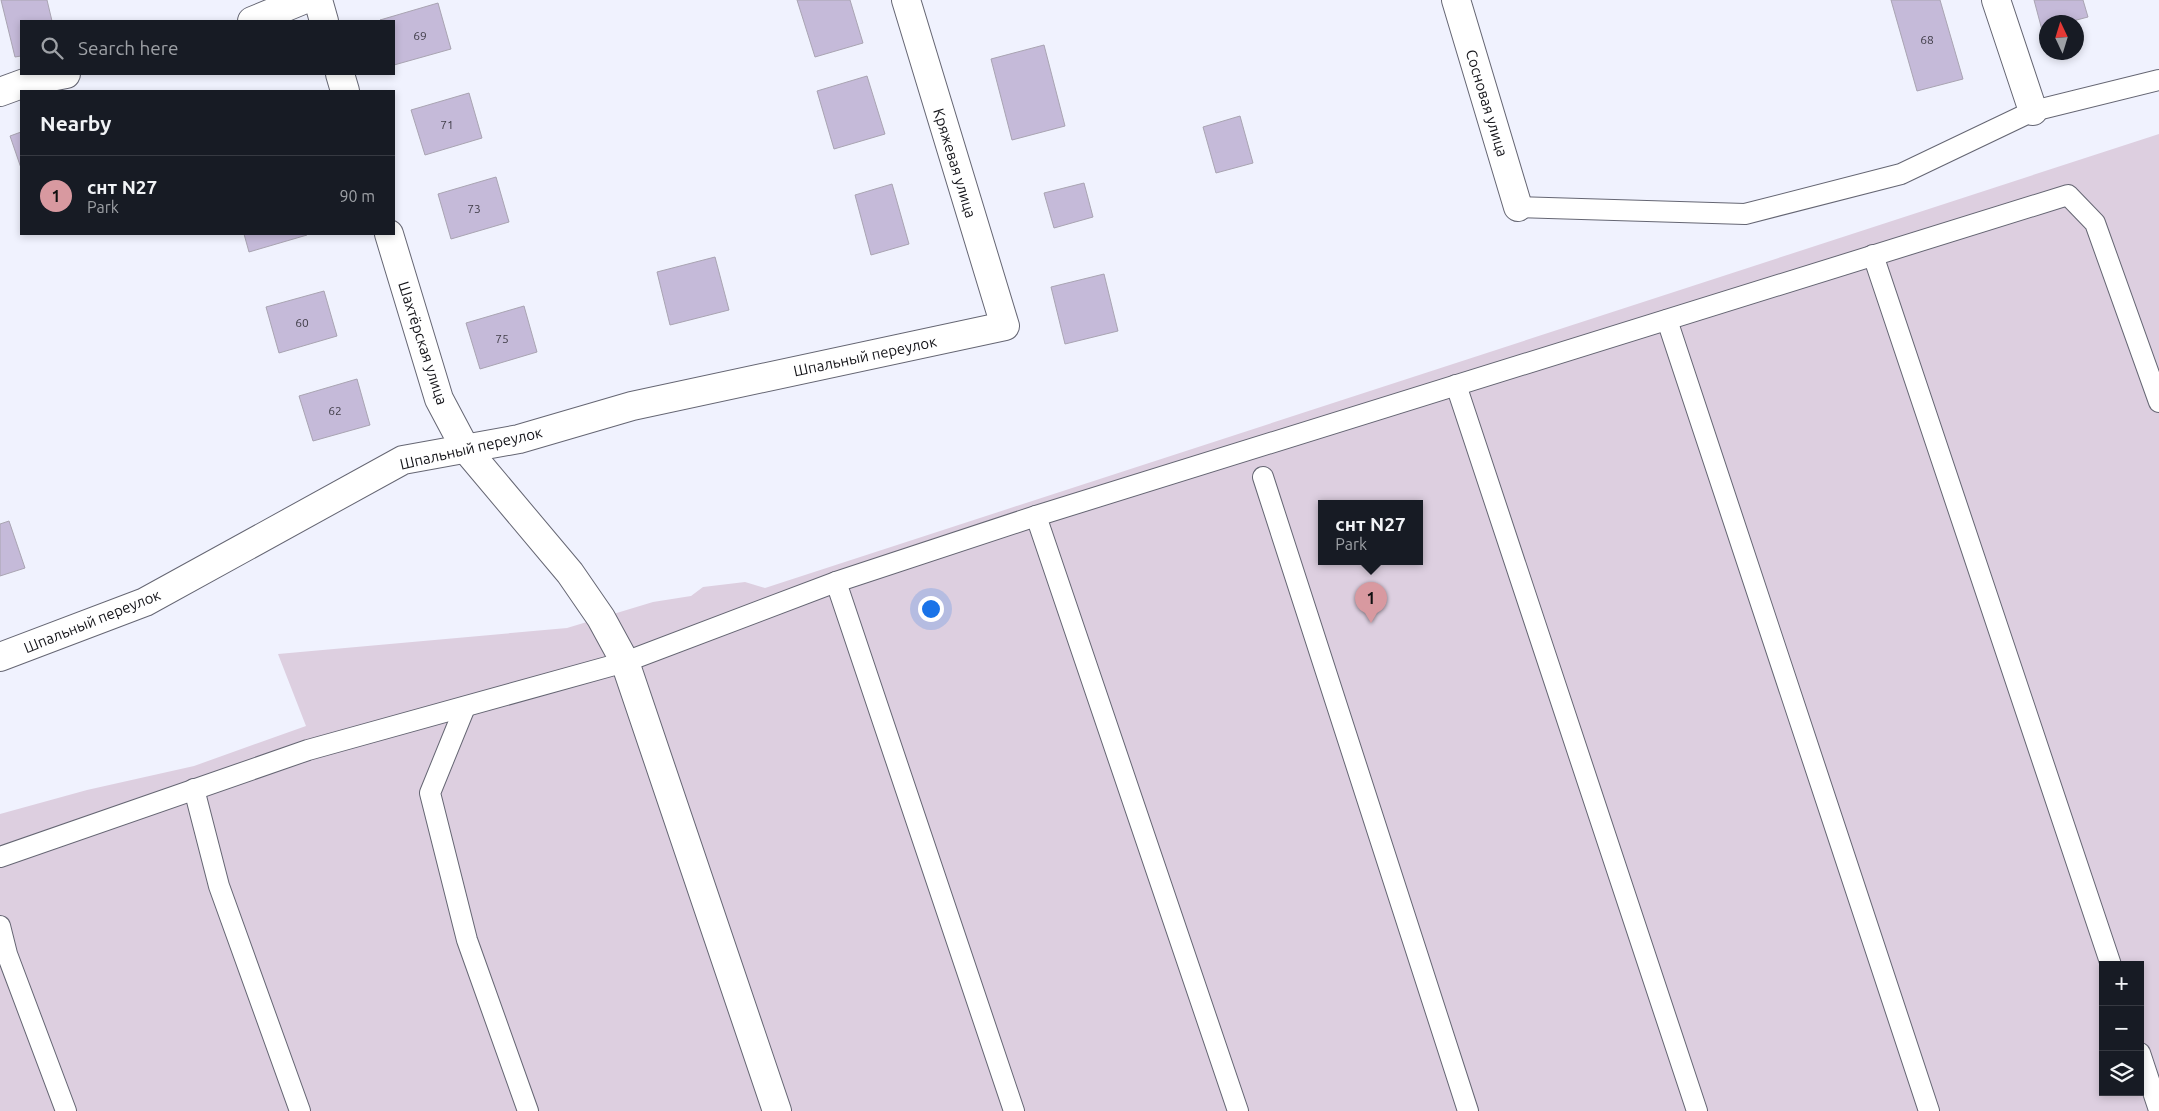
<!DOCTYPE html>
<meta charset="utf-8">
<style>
body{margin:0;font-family:Ubuntu,sans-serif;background:#20242c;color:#f1f3f6}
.controls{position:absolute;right:15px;bottom:15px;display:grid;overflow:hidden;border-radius:0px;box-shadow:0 2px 8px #0003}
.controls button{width:45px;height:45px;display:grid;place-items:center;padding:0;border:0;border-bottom:1px solid #363941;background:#171b24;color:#f1f3f6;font:25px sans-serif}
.compass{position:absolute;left:2039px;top:15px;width:45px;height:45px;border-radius:50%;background:#171b24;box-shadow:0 2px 8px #0003;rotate:356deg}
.you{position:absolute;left:930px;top:608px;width:18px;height:18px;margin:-12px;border:4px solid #fff;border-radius:50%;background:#1a73e8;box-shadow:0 0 0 8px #1a73e833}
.badge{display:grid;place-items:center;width:32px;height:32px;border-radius:50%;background:#d899a0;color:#111;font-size:16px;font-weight:700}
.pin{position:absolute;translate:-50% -41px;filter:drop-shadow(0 1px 2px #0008)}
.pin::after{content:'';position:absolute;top:26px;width:18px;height:15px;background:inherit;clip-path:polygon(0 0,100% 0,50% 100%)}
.popup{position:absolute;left:1318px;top:500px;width:105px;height:65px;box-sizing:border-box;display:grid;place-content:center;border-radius:0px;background:#171b24;filter:drop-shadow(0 1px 4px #0005);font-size:16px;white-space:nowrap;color:#9ea1a6}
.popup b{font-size:19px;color:#f1f3f6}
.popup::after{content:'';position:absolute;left:50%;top:100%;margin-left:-10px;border:10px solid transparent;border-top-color:#171b24}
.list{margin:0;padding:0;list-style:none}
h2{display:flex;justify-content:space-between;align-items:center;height:65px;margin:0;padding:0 20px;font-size:21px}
h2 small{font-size:16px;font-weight:400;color:#9ea1a6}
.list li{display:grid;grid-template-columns:32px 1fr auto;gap:15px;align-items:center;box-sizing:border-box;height:80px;padding:0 20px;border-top:1px solid #363941}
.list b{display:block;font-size:19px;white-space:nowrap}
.list p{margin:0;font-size:16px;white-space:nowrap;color:#9ea1a6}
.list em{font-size:16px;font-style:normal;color:#9ea1a6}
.icon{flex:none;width:28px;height:28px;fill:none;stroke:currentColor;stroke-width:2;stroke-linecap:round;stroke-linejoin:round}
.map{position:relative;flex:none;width:2159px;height:1111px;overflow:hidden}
.search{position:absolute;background:#171b24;box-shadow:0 2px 8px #0003;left:20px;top:20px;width:375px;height:55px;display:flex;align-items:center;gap:12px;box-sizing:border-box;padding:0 18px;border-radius:0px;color:#9ea1a6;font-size:19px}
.panel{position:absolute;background:#171b24;box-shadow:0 2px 8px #0003;left:20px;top:90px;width:375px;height:145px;border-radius:0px}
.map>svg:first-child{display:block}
.green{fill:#ddcfe0;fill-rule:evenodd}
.building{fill:#c5bad9;stroke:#a9a4b2}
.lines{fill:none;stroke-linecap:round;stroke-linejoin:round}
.service-casing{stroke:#656673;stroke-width:22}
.minor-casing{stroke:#656673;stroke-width:30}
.service{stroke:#fff;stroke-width:20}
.minor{stroke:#fff;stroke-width:28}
.labels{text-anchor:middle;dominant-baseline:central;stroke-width:4;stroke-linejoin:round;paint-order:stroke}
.number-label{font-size:12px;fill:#403d48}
.street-label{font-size:15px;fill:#131318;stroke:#fff}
</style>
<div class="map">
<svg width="2159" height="1111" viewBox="0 0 2159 1111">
<rect width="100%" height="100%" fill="#f0f2fe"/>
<path class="green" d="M2159 134V1111H0V814L87 790 194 766 306 726 278 654 567 628 653 602 691 596 703 587 745 582 765 588ZM1322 504H1420V562H1322ZM2103 965H2140V1092H2103Z"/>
<g class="building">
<path d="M1 0H47L52 21H21V56L15 57Z"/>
<path d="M797 0H850L863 43 815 57Z"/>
<path d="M1891 0H1940L1963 79 1917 91Z"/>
<path d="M2034 0H2083L2088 17 2069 22H2046V29L2042 30Z"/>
<path d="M438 3 451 49 394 65V21L380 20Z"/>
<path d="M1044 45 1065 126 1012 140 991 59Z"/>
<path d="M867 76 885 134 834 149 817 91Z"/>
<path d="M469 93 482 138 425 155 411 110Z"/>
<path d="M1240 116 1253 163 1216 173 1203 127Z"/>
<path d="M21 132V168L10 136Z"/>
<path d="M496 177 509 222 451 239 438 194Z"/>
<path d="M1084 183 1093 217 1054 228 1044 193Z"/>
<path d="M892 184 909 244 871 255 855 195Z"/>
<path d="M244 234H307V235L249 252Z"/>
<path d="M715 257 729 310 670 325 657 272Z"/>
<path d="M1104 274 1118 331 1065 344 1051 287Z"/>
<path d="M324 291 337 336 279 353 266 307Z"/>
<path d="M524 306 537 352 480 369 466 323Z"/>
<path d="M357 379 370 425 313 441 299 396Z"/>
<path d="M9 521 25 568 0 576V524Z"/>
</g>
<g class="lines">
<defs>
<g id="service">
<path d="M1518 207 1745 214 1901 174 2033 111 2159 80"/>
<path d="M1873 255 2111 965"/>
<path d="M1667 320 1929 1111"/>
<path d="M1456 385 1697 1111"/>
<path d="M1263 477 1468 1111"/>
<path d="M1036 516 1238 1111"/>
<path d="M836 582 1014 1111"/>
<path d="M465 707 430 793 467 940 528 1111"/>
<path d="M194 789 219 886 300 1111"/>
<path d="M0 857 308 750 625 662 836 582 1036 516 2068 195 2095 223 2159 402"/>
<path d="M0 926 7 954 66 1111"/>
<path d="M2140 1053 2159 1110"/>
</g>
<g id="minor">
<path d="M318 0 324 21"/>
<path d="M1456 0 1518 207"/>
<path d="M1996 0 2033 111"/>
<path d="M252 21 303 0"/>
<path d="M340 74 345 91"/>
<path d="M0 92 30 81 66 74"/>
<path d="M389 234 439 399 465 448 570 573 601 618 625 662 777 1111"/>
<path d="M0 657 145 602 403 460 519 439 632 406 1005 326 906 0"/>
</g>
</defs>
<use href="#service" class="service-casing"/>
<use href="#minor" class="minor-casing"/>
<use href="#service" class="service"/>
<use href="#minor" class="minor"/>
</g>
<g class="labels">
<g class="number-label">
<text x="420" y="35">69</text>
<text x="1927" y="39">68</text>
<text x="447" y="124">71</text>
<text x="474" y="208">73</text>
<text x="302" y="322">60</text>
<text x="502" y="338">75</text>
<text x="335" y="410">62</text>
</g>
<g class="street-label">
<text transform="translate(1487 103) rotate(73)">Сосновая улица</text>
<text transform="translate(955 163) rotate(73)">Кряжевая улица</text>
<text transform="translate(423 343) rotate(72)">Шахтёрская улица</text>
<text transform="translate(865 356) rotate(-12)">Шпальный переулок</text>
<text transform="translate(471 448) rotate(-13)">Шпальный переулок</text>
<text transform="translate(92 621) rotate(-22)">Шпальный переулок</text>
</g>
</g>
</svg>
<div class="controls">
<button>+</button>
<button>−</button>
<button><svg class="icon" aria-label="layers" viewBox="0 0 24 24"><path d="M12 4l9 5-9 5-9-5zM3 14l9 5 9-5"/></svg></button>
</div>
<svg class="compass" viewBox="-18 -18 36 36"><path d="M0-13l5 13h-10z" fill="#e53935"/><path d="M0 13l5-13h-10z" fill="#9ea1a6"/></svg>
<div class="you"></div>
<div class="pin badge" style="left:1371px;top:623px">1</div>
<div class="popup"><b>снт N27</b>Park</div>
<div class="search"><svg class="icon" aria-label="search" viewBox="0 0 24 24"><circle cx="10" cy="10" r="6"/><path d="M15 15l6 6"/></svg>Search here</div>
<section class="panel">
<h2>Nearby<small></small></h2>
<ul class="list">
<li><span class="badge">1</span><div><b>снт N27</b><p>Park</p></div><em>90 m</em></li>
</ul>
</section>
</div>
